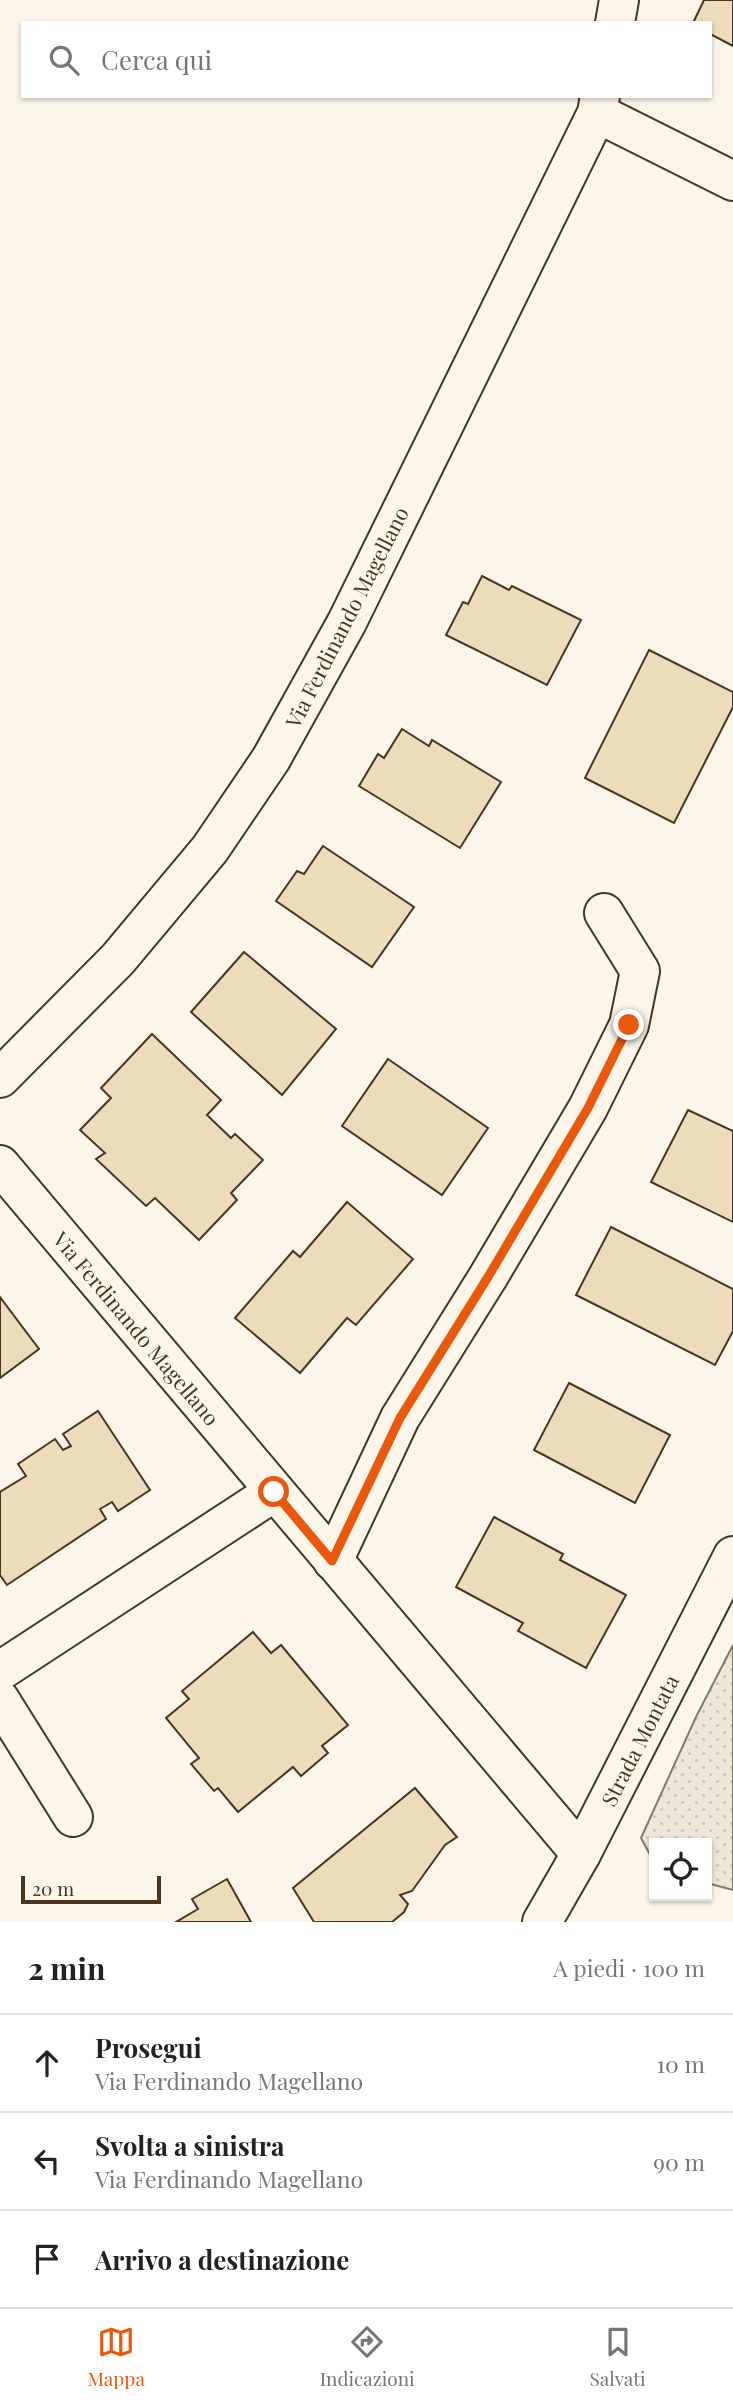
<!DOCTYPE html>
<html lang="it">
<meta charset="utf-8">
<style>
body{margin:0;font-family:"Playfair Display",serif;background:#f2f2f2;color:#222}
.controls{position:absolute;right:21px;bottom:21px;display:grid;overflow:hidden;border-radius:0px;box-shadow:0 2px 5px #0004}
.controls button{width:63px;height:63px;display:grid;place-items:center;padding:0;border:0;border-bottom:2px solid #e0e0e0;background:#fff;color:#222;font:35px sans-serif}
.scale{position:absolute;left:21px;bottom:18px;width:140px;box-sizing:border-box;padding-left:7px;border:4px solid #4a3520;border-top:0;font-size:19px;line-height:24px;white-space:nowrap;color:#4a3520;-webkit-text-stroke:5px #fbf6e9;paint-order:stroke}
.stop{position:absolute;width:21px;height:21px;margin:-16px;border:5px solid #ea580c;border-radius:50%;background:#fff}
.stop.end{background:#ea580c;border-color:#fff;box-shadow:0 2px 7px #0008}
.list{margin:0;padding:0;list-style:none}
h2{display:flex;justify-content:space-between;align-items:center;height:91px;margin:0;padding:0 28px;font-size:30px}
h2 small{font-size:23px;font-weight:400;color:#767676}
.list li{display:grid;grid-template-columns:46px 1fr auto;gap:21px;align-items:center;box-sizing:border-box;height:98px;padding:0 28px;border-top:2px solid #e0e0e0}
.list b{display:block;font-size:26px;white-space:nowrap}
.list p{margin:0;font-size:23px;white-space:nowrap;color:#767676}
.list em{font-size:23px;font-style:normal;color:#767676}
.icon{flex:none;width:38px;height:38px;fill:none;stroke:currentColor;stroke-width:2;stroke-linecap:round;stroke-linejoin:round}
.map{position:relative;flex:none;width:733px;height:1922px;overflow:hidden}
.search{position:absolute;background:#fff;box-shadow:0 2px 5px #0004;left:21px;right:21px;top:21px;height:77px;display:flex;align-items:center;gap:18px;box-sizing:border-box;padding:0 24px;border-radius:0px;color:#767676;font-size:26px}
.sheet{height:385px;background:#fff}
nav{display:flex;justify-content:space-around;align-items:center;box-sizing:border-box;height:98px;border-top:2px solid #e0e0e0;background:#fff;font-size:19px;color:#767676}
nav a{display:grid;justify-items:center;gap:4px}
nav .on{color:#ea580c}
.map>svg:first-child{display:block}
.park{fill:url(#park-dots);stroke:#887966;stroke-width:2}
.building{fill:#ecdcbc;stroke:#4a3520;stroke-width:2}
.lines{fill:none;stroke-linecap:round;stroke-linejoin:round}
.minor-casing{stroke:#4a3520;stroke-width:42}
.minor{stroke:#fbf6e9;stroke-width:38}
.route{stroke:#ea580c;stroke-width:9}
.labels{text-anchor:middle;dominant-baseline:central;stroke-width:5;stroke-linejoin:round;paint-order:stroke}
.street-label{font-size:21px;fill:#4a3520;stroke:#fbf6e9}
</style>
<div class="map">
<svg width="733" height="1922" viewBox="0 0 733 1922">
<defs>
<pattern id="park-dots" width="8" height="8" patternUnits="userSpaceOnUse" patternTransform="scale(1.75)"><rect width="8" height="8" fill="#ede6d9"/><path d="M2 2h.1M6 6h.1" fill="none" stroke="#cdc6ba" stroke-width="1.8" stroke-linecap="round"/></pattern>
</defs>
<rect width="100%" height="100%" fill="#fbf6e9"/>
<path class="park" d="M733 1645V1890L707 1883V1843H654V1862L641 1838 696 1717Z"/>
<g class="building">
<path d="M704 0H733V46L710 34V23H693Z"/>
<path d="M482 576 509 590 512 586 581 620 547 685 446 635 463 602 468 604Z"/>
<path d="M649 650 733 692V707L674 823 585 778Z"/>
<path d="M402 729 429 746 432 740 501 782 460 848 359 786 378 754 384 758Z"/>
<path d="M323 846 414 907 372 967 276 901 297 871 304 874Z"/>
<path d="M244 952 336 1029 282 1095 191 1012Z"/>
<path d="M152 1034 221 1100 207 1115 231 1138 235 1134 263 1160 231 1193 237 1200 199 1240 155 1198 146 1206 96 1159 105 1153 80 1130 111 1098 101 1088Z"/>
<path d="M388 1059 488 1128 442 1195 342 1126Z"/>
<path d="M688 1110 733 1131V1222L651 1182Z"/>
<path d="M347 1202 413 1259 356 1325 347 1318 300 1373 235 1318 293 1251 300 1257Z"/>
<path d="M611 1227 733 1289V1331L715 1365 576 1295Z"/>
<path d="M0 1297 39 1349 0 1378Z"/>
<path d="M569 1383 670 1435 635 1503 534 1450Z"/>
<path d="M98 1411 150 1490 118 1511 112 1502 100 1509 106 1519 7 1585 0 1575V1492L26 1476 18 1464 55 1439 63 1450 71 1446 63 1434Z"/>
<path d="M494 1517 563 1554 560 1560 626 1595 586 1668 518 1631 523 1623 456 1587Z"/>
<path d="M253 1632 271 1653 281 1645 348 1725 322 1746 328 1753 301 1776 293 1767 238 1812 218 1788 214 1791 191 1764 199 1758 166 1718 189 1699 182 1691Z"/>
<path d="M415 1788 457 1837 445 1845 412 1891 400 1895 408 1904 404 1912 392 1922H314L293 1888Z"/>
<path d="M227 1879 251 1922H176L198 1909 192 1899Z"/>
</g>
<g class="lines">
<defs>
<g id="minor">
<path d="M615 23 619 0"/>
<path d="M597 113 733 181"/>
<path d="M0 1078 118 959 210 849 271 759 347 622 597 113 600 96"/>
<path d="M0 1165 581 1854"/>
<path d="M333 1561 400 1418 488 1277 588 1108 629 1025 640 971 604 913"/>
<path d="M0 1671 274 1492"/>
<path d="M0 1700 73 1817"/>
<path d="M542 1922 581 1854 733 1556"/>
</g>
</defs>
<use href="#minor" class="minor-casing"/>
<use href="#minor" class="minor"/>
</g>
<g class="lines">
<path class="route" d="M274 1492 332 1561 400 1418 488 1277 588 1108 629 1025"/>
</g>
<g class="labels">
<g class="street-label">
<text transform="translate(346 617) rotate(-63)">Via Ferdinando Magellano</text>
<text transform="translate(137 1328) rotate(50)">Via Ferdinando Magellano</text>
<text transform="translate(639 1740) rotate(-63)">Strada Montata</text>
</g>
</g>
</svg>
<div class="controls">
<button><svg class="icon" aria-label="locate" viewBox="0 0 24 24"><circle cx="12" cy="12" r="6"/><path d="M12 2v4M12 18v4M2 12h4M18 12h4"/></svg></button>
</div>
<div class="scale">20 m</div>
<div class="stop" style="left:274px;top:1492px"></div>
<div class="stop end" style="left:629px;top:1025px"></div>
<div class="search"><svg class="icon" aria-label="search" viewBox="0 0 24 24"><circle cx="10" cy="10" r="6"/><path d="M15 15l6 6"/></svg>Cerca qui</div>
</div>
<section class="sheet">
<h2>2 min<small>A piedi · 100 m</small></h2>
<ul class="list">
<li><svg class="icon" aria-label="ahead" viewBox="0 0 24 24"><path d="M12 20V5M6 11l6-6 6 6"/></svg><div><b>Prosegui</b><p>Via Ferdinando Magellano</p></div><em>10 m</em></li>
<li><svg class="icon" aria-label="left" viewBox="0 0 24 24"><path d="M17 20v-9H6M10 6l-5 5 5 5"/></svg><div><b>Svolta a sinistra</b><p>Via Ferdinando Magellano</p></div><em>90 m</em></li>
<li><svg class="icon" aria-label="arrive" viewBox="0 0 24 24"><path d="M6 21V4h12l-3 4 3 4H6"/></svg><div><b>Arrivo a destinazione</b></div></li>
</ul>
</section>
<nav>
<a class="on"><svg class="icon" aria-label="map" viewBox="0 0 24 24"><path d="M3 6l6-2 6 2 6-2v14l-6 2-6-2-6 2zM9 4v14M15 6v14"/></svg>Mappa</a>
<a><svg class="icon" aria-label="directions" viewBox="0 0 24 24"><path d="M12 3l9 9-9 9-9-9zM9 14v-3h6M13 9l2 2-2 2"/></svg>Indicazioni</a>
<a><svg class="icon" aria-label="saved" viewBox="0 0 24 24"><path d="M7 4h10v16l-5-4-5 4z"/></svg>Salvati</a>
</nav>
